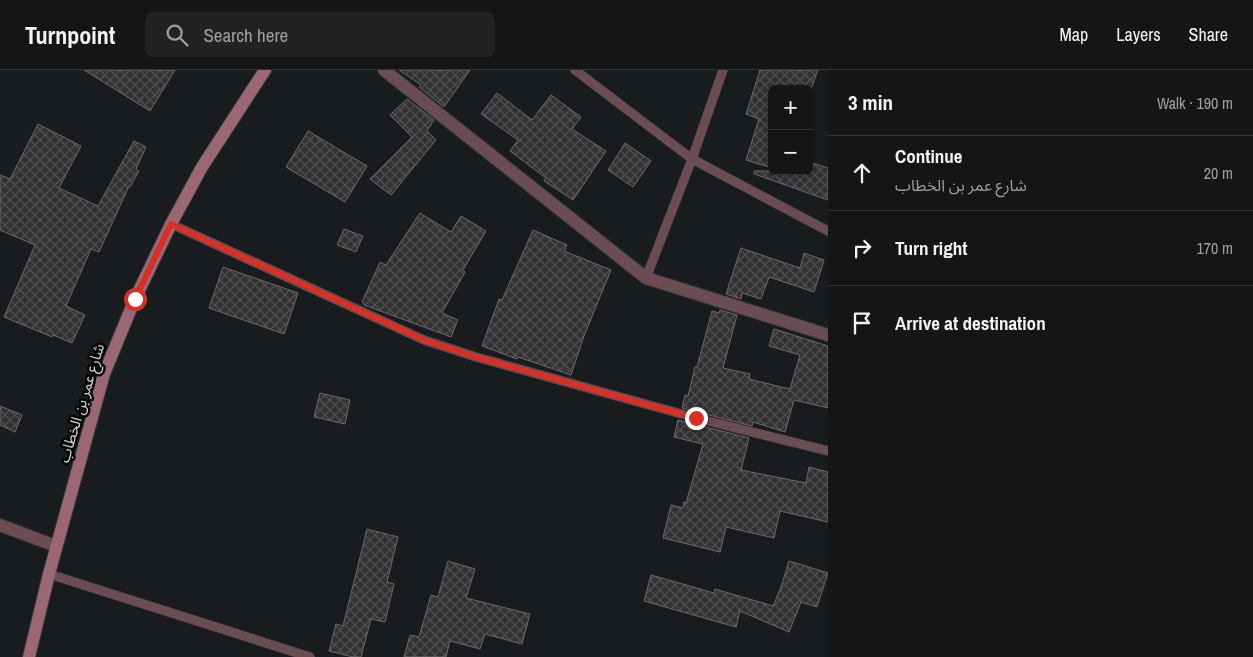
<!DOCTYPE html>
<meta charset="utf-8">
<style>
body{margin:0;font-family:"Archivo Narrow","Noto Sans Arabic",sans-serif;background:#202223;color:#f1f3f6}
.controls{position:absolute;right:15px;top:15px;display:grid;overflow:hidden;border-radius:8px;box-shadow:0 2px 8px #0003}
.controls button{width:45px;height:45px;display:grid;place-items:center;padding:0;border:0;border-bottom:1px solid #323435;background:#131516;color:#f1f3f6;font:25px sans-serif}
.stop{position:absolute;width:15px;height:15px;margin:-11px;border:4px solid #d93025;border-radius:50%;background:#fff}
.stop.end{background:#d93025;border-color:#fff;box-shadow:0 1px 5px #0008}
.list{margin:0;padding:0;list-style:none}
h2{display:flex;justify-content:space-between;align-items:center;height:65px;margin:0;padding:0 20px;font-size:21px}
h2 small{font-size:16px;font-weight:400;color:#9d9fa1}
.list li{display:grid;grid-template-columns:32px 1fr auto;gap:15px;align-items:center;box-sizing:border-box;height:75px;padding:0 20px;border-top:1px solid #323435}
.list b{display:block;font-size:19px;white-space:nowrap}
.list p{margin:0;font-size:16px;white-space:nowrap;color:#9d9fa1}
.list em{font-size:16px;font-style:normal;color:#9d9fa1}
.icon{flex:none;width:28px;height:28px;fill:none;stroke:currentColor;stroke-width:2;stroke-linecap:round;stroke-linejoin:round}
.map{position:relative;flex:none;width:828px;height:587px;overflow:hidden}
header{display:flex;align-items:center;gap:30px;box-sizing:border-box;height:70px;padding:0 25px;background:#131516;border-bottom:1px solid #323435}
header strong{font-size:24px}
nav{display:flex;gap:28px;margin-inline-start:auto;font-size:18px}
.search{width:350px;height:45px;background:#202223;display:flex;align-items:center;gap:12px;box-sizing:border-box;padding:0 18px;border-radius:8px;color:#9d9fa1;font-size:19px}
main{display:flex}
aside{flex:1;background:#131516}
.map>svg:first-child{display:block}
.building{fill:url(#building-cross-hatch);stroke:#6b686b}
.lines{fill:none;stroke-linecap:round;stroke-linejoin:round}
.lane-casing{stroke:#333638;stroke-width:10}
.street-casing{stroke:#333638;stroke-width:14}
.secondary-casing{stroke:#333638;stroke-width:14}
.lane{stroke:#6c4c53;stroke-width:9}
.street{stroke:#6c4c53;stroke-width:12}
.secondary{stroke:#9b6772;stroke-width:12}
.route{stroke:#d93025;stroke-width:6}
.labels{text-anchor:middle;dominant-baseline:central;stroke-width:5;stroke-linejoin:round;paint-order:stroke}
.street-label{font-size:15px;fill:#d5d7d8;stroke:#060607}
</style>
<header>
<strong>Turnpoint</strong>
<div class="search"><svg class="icon" aria-label="search" viewBox="0 0 24 24"><circle cx="10" cy="10" r="6"/><path d="M15 15l6 6"/></svg>Search here</div>
<nav><a>Map</a><a>Layers</a><a>Share</a></nav>
</header>
<main>
<div class="map">
<svg width="828" height="587" viewBox="0 0 828 587">
<defs>
<pattern id="building-cross-hatch" width="8" height="8" patternUnits="userSpaceOnUse" patternTransform="scale(1.25)"><rect width="8" height="8" fill="#333134"/><path d="M0 0l8 8M0 8l8-8" fill="none" stroke="#504e51"/></pattern>
</defs>
<rect width="100%" height="100%" fill="#191c1e"/>
<g class="building">
<path d="M84 0H175L150 41Z"/>
<path d="M399 0H470L444 37 419 17 421 15Z"/>
<path d="M760 0H818L811 19H772V98L746 90 759 49 746 44Z"/>
<path d="M497 23 532 50 551 25 581 47 572 59 606 81 573 130 544 111 546 108 510 81 518 70 481 44Z"/>
<path d="M407 29 434 50 427 61 436 70 391 125 370 109 412 67 390 45Z"/>
<path d="M38 54 81 76 59 118 98 136 134 71 146 77 136 99 139 101 130 117 129 116 99 182 91 179 66 236 85 245 72 273 53 265 52 267 4 247 35 175 0 160V105L10 109Z"/>
<path d="M308 61 367 96 345 132 286 97Z"/>
<path d="M625 73 651 91 633 117 608 100Z"/>
<path d="M809 92 828 98V130L754 104V101H809Z"/>
<path d="M420 143 451 162 461 146 486 161 463 200 465 202 442 243 458 250 451 267 364 235V233L362 232 380 192 386 195Z"/>
<path d="M344 159 363 166 356 182 337 175Z"/>
<path d="M533 160 567 175 564 181 611 200 584 266 571 305 518 287 517 289 482 276 499 229 502 230Z"/>
<path d="M741 178 800 198 804 183 824 190 814 222 769 207 761 229 742 223 741 229 726 224Z"/>
<path d="M223 197 298 223 284 264 209 238Z"/>
<path d="M720 240 737 245 723 298 750 304 749 309 790 319 800 285 769 276 774 259 828 276V338L794 330 785 362 753 352 752 356 682 338 685 325 688 326 695 297H697L712 241 719 243Z"/>
<path d="M320 323 350 330 345 354 314 347Z"/>
<path d="M0 336 22 345 15 362 0 355Z"/>
<path d="M678 350 749 368 741 400 806 413 809 397 828 402V452L780 441 774 468 726 457 720 482 663 468 671 435 683 438 684 432 686 433 703 374 674 367Z"/>
<path d="M367 459 398 467 387 512 394 514 385 552 371 549 361 587H353L329 581 336 554 343 556Z"/>
<path d="M448 491 475 499 466 528 530 544 522 574 485 564 480 579 450 571 446 587H404L410 565 419 567 431 525 438 527Z"/>
<path d="M789 491 828 503 817 537 801 532 789 562 740 541 736 557 644 531 651 505 714 523 715 519 773 536 781 517Z"/>
</g>
<g class="lines">
<defs>
<g id="lane">
<path d="M575 0 692 89 646 208"/>
<path d="M723 0 692 89 828 161"/>
<path d="M171 154 424 270 476 287 696 348 828 381"/>
<path d="M49 504 310 587"/>
</g>
<g id="street">
<path d="M384 0 646 208 828 265"/>
<path d="M0 455 56 476"/>
</g>
<path id="secondary" d="M29 587 49 504 104 304 135 229 171 154 202 97 265 0"/>
</defs>
<use href="#lane" class="lane-casing"/>
<use href="#street" class="street-casing"/>
<use href="#secondary" class="secondary-casing"/>
<use href="#lane" class="lane"/>
<use href="#street" class="street"/>
<use href="#secondary" class="secondary"/>
</g>
<g class="lines">
<path class="route" d="M135 229 171 154 424 270 476 287 696 348"/>
</g>
<g class="labels">
<g class="street-label">
<text transform="translate(81 333) rotate(-73)">شارع عمر بن الخطاب</text>
</g>
</g>
</svg>
<div class="controls">
<button>+</button>
<button>−</button>
</div>
<div class="stop" style="left:135px;top:229px"></div>
<div class="stop end" style="left:696px;top:348px"></div>
</div>
<aside>
<h2>3 min<small>Walk · 190 m</small></h2>
<ul class="list">
<li><svg class="icon" aria-label="ahead" viewBox="0 0 24 24"><path d="M12 20V5M6 11l6-6 6 6"/></svg><div><b>Continue</b><p>شارع عمر بن الخطاب</p></div><em>20 m</em></li>
<li><svg class="icon" aria-label="right" viewBox="0 0 24 24"><path d="M7 20v-9h11M14 6l5 5-5 5"/></svg><div><b>Turn right</b></div><em>170 m</em></li>
<li><svg class="icon" aria-label="arrive" viewBox="0 0 24 24"><path d="M6 21V4h12l-3 4 3 4H6"/></svg><div><b>Arrive at destination</b></div></li>
</ul>
</aside>
</main>
